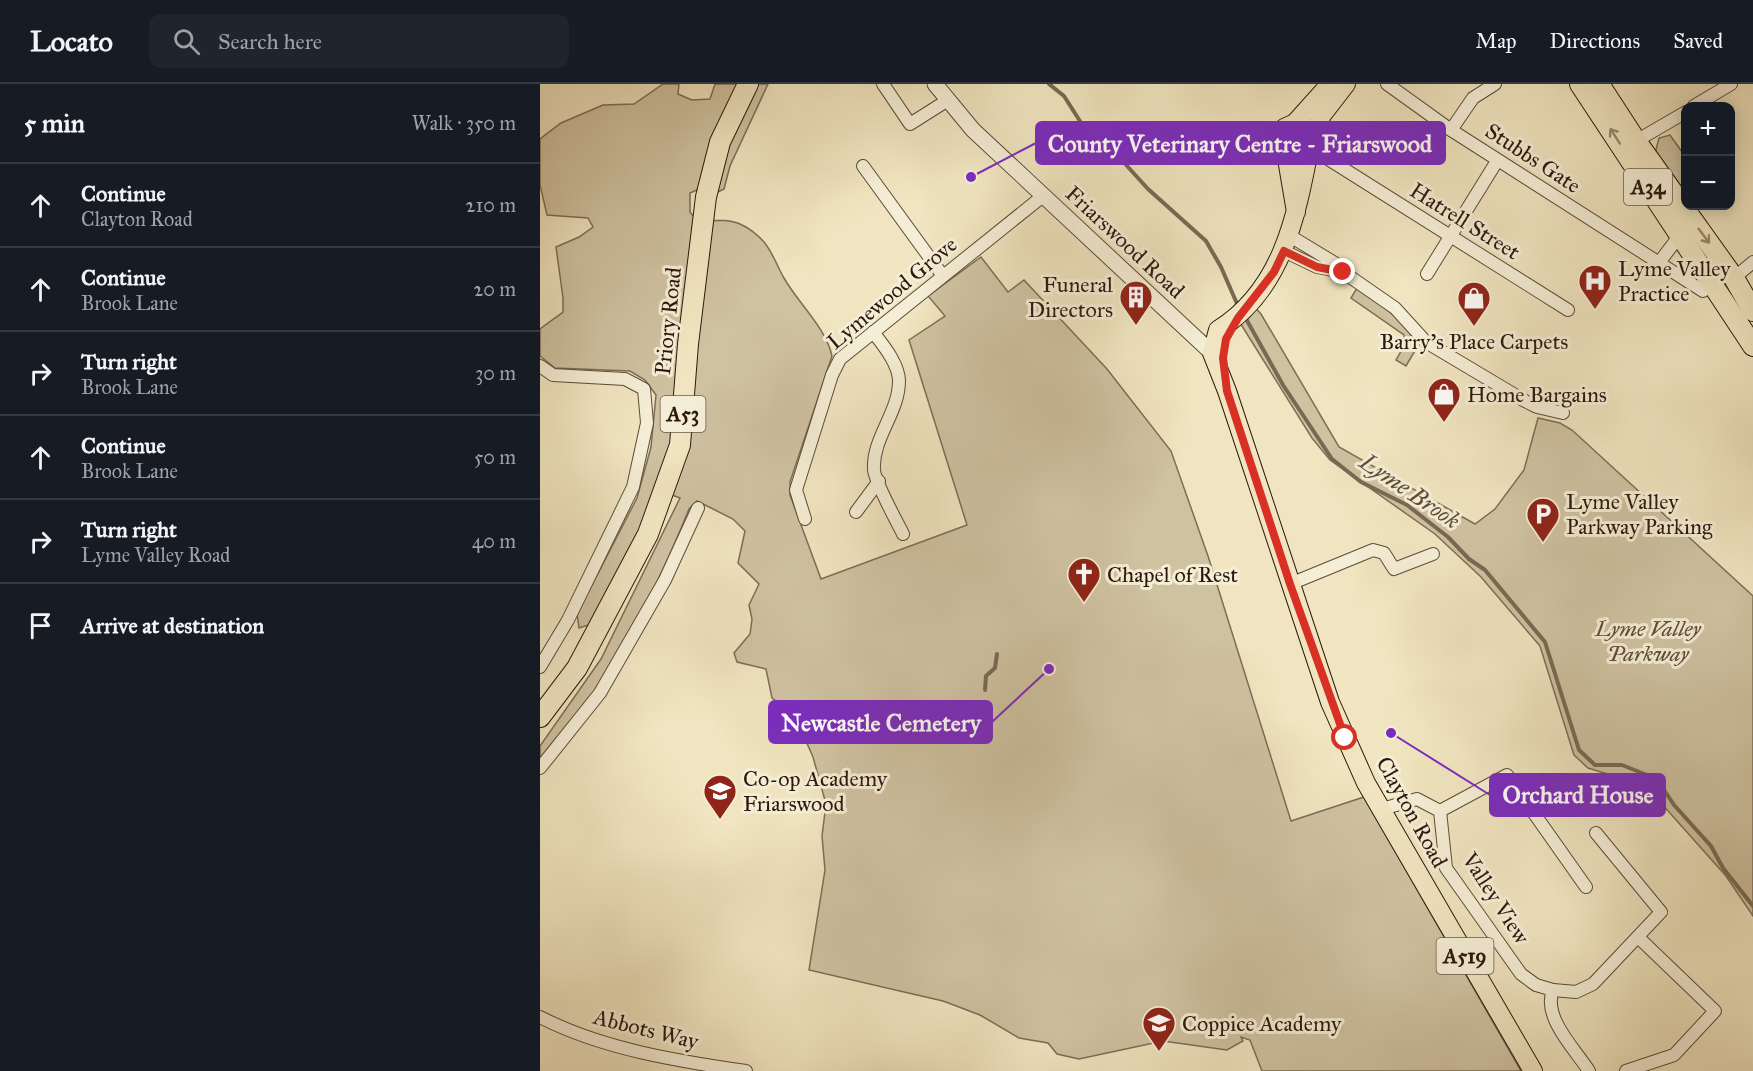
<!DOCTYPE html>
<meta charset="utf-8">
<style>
body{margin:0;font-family:"IM FELL Great Primer",serif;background:#20242c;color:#f1f3f6}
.controls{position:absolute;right:18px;top:18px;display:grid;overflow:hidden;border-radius:12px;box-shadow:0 3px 15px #0003}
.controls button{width:54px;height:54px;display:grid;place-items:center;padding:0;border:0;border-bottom:2px solid #363941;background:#171b24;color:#f1f3f6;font:30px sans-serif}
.stop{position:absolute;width:18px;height:18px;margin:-14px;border:4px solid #d93025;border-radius:50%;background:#fff}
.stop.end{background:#d93025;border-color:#fff;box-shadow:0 2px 6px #0008}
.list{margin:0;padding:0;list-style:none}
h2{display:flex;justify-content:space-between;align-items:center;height:78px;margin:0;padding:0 24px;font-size:26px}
h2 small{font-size:20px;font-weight:400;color:#9ea1a6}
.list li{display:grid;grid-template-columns:39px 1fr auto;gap:18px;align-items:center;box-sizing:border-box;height:84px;padding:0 24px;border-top:2px solid #363941}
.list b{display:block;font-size:22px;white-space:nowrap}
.list p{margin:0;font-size:20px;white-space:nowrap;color:#9ea1a6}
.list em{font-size:20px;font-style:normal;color:#9ea1a6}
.icon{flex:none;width:33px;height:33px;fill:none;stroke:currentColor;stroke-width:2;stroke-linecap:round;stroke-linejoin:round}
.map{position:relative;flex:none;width:1213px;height:987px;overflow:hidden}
header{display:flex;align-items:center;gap:36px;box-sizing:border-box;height:84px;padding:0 30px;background:#171b24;border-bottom:2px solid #363941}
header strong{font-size:28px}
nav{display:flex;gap:33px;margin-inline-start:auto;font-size:21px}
.search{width:420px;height:54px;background:#20242c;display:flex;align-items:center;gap:15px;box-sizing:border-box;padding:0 21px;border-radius:12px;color:#9ea1a6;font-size:22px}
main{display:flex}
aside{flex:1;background:#171b24}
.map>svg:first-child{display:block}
.green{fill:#cfc2a1;stroke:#7d6d56;stroke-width:1.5}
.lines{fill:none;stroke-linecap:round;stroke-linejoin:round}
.stream{stroke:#796953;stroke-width:4}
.minor-casing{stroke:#5c4b39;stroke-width:14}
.tertiary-casing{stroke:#5c4b39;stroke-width:17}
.primary-casing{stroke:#2b180c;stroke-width:20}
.trunk-casing{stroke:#2b180c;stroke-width:22}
.minor{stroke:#f5eed6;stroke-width:12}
.tertiary{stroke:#f5eed6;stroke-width:15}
.primary{stroke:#f0e5c0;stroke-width:18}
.trunk{stroke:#f0e5c0;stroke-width:20}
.oneway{stroke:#97896f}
.route{stroke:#d93025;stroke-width:8}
.labels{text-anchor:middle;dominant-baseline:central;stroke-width:6;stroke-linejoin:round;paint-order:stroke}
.shield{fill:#f5eed6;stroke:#685849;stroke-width:1.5}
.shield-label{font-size:21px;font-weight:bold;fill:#2b180c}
.street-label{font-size:22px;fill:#2b180c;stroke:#f5eed6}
.poi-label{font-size:22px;fill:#2b180c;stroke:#f5eed6;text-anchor:start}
.park-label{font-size:22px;font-style:italic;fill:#5c4b39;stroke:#f5eed6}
.water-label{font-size:24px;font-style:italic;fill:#5f4e3c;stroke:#f5eed6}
.leader{fill:none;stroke:#7b2cbf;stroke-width:2}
.callout-dot{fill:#7b2cbf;stroke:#f5eed6;stroke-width:2}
.callout{fill:#7b2cbf;stroke:#7b2cbf;stroke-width:2}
.callout-label{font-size:24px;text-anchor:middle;font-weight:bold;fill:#fff}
</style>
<header>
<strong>Locato</strong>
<div class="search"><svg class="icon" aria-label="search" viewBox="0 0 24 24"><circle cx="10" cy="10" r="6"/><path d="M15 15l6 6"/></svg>Search here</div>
<nav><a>Map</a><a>Directions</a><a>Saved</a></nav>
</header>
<main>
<aside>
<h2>5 min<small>Walk · 350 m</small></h2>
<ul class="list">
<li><svg class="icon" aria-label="ahead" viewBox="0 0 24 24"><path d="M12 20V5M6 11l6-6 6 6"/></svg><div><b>Continue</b><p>Clayton Road</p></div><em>210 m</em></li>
<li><svg class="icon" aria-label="ahead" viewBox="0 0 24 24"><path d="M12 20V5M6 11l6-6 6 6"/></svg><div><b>Continue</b><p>Brook Lane</p></div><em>20 m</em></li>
<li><svg class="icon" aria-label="right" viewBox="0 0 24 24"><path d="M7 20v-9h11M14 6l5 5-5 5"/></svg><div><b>Turn right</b><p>Brook Lane</p></div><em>30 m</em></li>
<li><svg class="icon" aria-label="ahead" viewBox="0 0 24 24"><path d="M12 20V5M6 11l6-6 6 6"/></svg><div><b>Continue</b><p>Brook Lane</p></div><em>50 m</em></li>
<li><svg class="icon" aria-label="right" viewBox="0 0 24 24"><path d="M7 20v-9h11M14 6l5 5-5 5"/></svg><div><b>Turn right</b><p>Lyme Valley Road</p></div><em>40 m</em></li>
<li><svg class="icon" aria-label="arrive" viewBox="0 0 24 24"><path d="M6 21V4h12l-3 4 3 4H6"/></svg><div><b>Arrive at destination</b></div></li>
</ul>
</aside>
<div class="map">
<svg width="1213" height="987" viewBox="0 0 1213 987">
<rect width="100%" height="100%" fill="#f0e5c0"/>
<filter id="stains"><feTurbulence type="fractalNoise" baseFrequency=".00333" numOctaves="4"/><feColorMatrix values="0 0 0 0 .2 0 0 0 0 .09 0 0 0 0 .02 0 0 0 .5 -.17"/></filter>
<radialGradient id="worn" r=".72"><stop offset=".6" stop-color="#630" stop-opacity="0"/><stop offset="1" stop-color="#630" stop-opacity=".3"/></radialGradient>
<g class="green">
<path d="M123 0H139L138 10 152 16 170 15 175 0H228L190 82 184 105 176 109 159 105 150 109V128L157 137C171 137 188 134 202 141 209 144 219 152 224 158 233 169 237 182 244 194 258 219 286 244 292 272L250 398V411L281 495 427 441 369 256 405 232 388 212 441 173 468 208 484 196 567 285 631 367 668 472 751 737 824 713 981 987H722L710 956 701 953 703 957 687 966 623 957 539 975 517 970 508 959 479 954 440 931 403 917 269 886 285 786 282 752 286 720 273 673 254 630 232 614 226 585 197 578 194 569 210 550 212 535 209 521 219 500 198 479 205 447 193 435 157 417 149 425C125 485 97 543 61 597 43 625 20 651 0 678V662L61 575 140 414 116 405 99 450 52 540 39 544 37 530 97 414 111 363 116 311 105 296 90 287 15 284 0 272V245L23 228V214L16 163 39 153 53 143 48 134 7 131 0 101V55L21 39 63 21 94 20Z"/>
<path d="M1130 51 1145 72V109L1114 73 1119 54Z"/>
<path d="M817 204C834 215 875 243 876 265L866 282 856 276 864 262V251L811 214Z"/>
<path d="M711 219 721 230 799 363 935 440 955 425 984 386 998 334 1020 339 1032 346 1213 512V832L1186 792 1121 719 1094 698 1048 684 1034 671 1000 562 941 493 895 450 790 376 772 354 697 234Z"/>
</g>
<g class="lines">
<g class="stream">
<path d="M509 0 524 12 545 45 568 61 608 105 666 157 681 183 698 222"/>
<path d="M705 233 743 301 792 375 821 398 867 421 908 453 929 475 945 486 1005 558 1039 666 1055 681H1082L1107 691 1120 700 1134 721 1171 762 1183 784 1213 822"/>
<path d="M445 606 446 592 455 584 457 570"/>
</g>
<defs>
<g id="minor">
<path d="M343 0 370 40 408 16"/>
<path d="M847 0 911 46 1163 207"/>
<path d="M1154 22 1191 0"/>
<path d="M911 46 933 14 955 0"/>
<path d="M1096 57 1146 28"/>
<path d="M769 63 1028 226"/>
<path d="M323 82 403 192"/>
<path d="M750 152 798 181 803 188 855 224 886 258 985 317 997 323 1023 329"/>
<path d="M744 167 777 183 803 188"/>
<path d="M1118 180 1140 151"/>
<path d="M887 190 957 77"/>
<path d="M1194 194 1213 178"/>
<path d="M333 248C343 261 359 280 359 297 359 329 332 354 334 386 335 398 356 436 363 450"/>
<path d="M0 282 13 291 85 295 104 305 107 339 93 403 28 536 0 583"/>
<path d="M316 428 339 397"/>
<path d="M265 435 256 406 292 291 300 275 503 112"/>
<path d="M750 500 833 466 844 469 854 485 893 470"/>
<path d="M0 684 60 609 125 496 158 424"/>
<path d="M842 725 877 715 900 727 906 784 981 890 996 901 1013 906C1002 933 1035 965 1049 987"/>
<path d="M900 727 967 691 1046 803"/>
<path d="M1013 906 1036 908 1053 900 1121 828 1056 749"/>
<path d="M0 933C62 965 137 977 206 987"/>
<path d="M1086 987 1134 971 1175 927 1098 853"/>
</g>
<path id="tertiary" d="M395 0 433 46 672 269"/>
<g id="primary">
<path d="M755 39 790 0"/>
<path d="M771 56 782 31 806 0"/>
<path d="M756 128 746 69 738 56 744 44 755 39 766 44 771 56C757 127 745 204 678 246L672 269 687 307 790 618 826 699 993 987"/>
</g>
<g id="trunk">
<path d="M1040 0 1213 262"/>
<path d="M1059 0 1096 57 1194 194 1213 227"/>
<path d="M0 633 37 584 108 450 140 361 148 260 166 113 180 58 208 0"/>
</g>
</defs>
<use href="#minor" class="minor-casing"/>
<use href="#tertiary" class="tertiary-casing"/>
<use href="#primary" class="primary-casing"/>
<use href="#trunk" class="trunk-casing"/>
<use href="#minor" class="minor"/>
<use href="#tertiary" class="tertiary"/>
<use href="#primary" class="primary"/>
<use href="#trunk" class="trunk"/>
</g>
<defs><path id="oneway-shaft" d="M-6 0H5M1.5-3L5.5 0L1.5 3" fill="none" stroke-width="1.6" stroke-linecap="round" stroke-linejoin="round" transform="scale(1.5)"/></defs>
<g class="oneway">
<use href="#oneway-shaft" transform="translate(1075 52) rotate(-123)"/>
<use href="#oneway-shaft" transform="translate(1164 152) rotate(53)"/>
</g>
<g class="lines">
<path class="route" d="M803 188 777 183 744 167 734 188 698 234 686 255 683 274 687 307 750 500 805 654"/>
</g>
<defs>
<symbol id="hospital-pin" viewBox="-11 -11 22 30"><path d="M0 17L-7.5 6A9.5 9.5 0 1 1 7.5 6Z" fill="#8f2418" stroke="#f5eed6"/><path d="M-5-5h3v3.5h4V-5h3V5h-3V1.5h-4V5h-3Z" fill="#fff"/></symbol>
<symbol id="building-pin" viewBox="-11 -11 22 30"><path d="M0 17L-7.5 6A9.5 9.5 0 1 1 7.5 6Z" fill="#8f2418" stroke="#f5eed6"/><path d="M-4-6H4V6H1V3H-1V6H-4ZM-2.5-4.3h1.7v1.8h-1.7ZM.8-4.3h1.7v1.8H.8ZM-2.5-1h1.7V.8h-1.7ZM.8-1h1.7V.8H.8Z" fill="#fff"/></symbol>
<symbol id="shop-pin" viewBox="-11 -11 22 30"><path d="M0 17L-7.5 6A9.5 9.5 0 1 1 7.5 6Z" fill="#8f2418" stroke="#f5eed6"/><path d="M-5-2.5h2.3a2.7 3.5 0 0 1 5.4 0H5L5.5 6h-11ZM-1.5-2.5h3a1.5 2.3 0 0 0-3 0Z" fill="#fff"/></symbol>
<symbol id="parking-pin" viewBox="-11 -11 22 30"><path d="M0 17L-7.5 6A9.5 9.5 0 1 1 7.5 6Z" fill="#8f2418" stroke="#f5eed6"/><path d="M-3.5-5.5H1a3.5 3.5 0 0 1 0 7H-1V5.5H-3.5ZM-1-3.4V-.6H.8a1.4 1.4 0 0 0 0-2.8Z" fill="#fff"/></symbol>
<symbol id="church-pin" viewBox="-11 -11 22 30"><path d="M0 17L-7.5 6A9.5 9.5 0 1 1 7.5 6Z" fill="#8f2418" stroke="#f5eed6"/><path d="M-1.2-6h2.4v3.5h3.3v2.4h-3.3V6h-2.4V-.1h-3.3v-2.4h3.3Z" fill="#fff"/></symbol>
<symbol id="school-pin" viewBox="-11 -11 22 30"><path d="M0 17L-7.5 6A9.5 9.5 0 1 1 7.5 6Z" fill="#8f2418" stroke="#f5eed6"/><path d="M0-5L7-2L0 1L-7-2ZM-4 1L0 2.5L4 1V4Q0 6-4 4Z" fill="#fff"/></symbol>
</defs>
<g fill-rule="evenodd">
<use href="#hospital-pin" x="1036" y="178" width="38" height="52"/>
<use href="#building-pin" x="577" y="194" width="38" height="52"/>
<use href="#shop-pin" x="915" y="195" width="38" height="52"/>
<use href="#shop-pin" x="885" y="291" width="38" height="52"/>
<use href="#parking-pin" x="984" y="411" width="38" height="52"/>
<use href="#church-pin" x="525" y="471" width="38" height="52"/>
<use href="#school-pin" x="161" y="688" width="38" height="52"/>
<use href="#school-pin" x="600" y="920" width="38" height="52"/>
</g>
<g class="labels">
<g class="shield">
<rect x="1084" y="85" width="48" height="36" rx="4.5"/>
<rect x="120.5" y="312" width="45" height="36" rx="4.5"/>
<rect x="896.5" y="854" width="57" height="36" rx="4.5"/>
</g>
<g class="shield-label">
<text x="1108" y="103">A34</text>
<text x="143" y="330">A53</text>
<text x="925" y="872">A519</text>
</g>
<g class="street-label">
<text transform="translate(993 74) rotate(33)">Stubbs Gate</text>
<text transform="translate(925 137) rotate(32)">Hatrell Street</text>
<text transform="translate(585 158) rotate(43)">Friarswood Road</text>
<text transform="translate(352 209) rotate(-40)">Lymewood Grove</text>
<text transform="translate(128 237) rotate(-84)">Priory Road</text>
<text transform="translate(872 728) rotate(61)">Clayton Road</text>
<text transform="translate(956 814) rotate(57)">Valley View</text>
<text transform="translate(106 945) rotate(14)">Abbots Way</text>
</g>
<g class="poi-label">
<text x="1078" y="184">Lyme Valley<tspan x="1078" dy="25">Practice</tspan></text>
<text x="573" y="200" text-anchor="end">Funeral<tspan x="573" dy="25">Directors</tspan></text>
<text x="934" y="257" text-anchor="middle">Barry's Place Carpets</text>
<text x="927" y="310">Home Bargains</text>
<text x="1026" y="417">Lyme Valley<tspan x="1026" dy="25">Parkway Parking</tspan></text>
<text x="567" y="490">Chapel of Rest</text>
<text x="203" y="694">Co-op Academy<tspan x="203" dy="25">Friarswood</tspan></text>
<text x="642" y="939">Coppice Academy</text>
</g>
<g class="park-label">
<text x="1108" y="544">Lyme Valley<tspan x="1108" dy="25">Parkway</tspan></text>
</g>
<g class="water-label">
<text transform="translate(870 407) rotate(34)">Lyme Brook</text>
</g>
</g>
<path class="leader" d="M431 93L496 59M509 585L452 638M851 649L950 711"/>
<g class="callout-dot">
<circle cx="431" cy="93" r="6"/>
<circle cx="509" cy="585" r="6"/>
<circle cx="851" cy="649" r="6"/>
</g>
<g class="callout">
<rect x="496" y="38" width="409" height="42" rx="6"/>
<rect x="229" y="617" width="223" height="42" rx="6"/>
<rect x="950" y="690" width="175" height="42" rx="6"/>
</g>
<g class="callout-label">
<text x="700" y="68">County Veterinary Centre - Friarswood</text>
<text x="341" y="647">Newcastle Cemetery</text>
<text x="1038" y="719">Orchard House</text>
</g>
<rect width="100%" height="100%" filter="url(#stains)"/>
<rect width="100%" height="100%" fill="url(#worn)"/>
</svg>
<div class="controls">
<button>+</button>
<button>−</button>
</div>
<div class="stop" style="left:805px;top:654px"></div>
<div class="stop end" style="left:803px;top:188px"></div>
</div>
</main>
